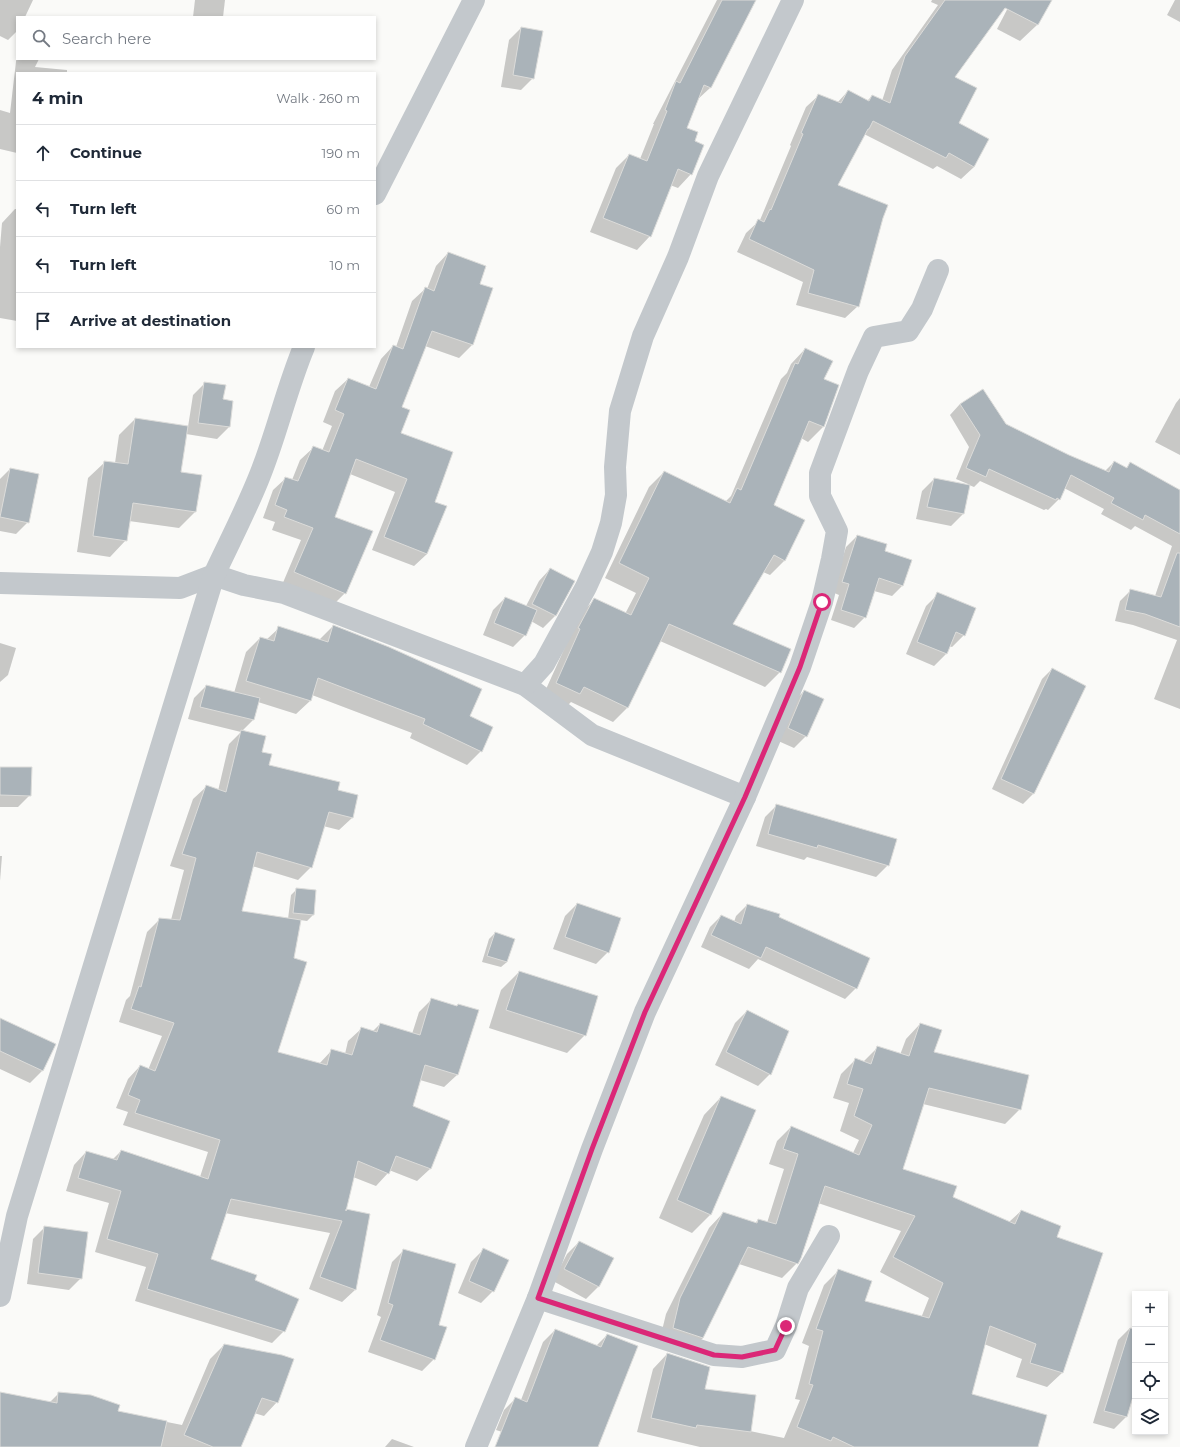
<!DOCTYPE html>
<meta charset="utf-8">
<style>
body{margin:0;font-family:Montserrat,sans-serif;background:#f6f6f7;color:#1f2937}
.controls{position:absolute;right:12px;bottom:12px;display:grid;overflow:hidden;border-radius:0px;box-shadow:0 2px 6px #0003}
.controls button{width:36px;height:36px;display:grid;place-items:center;padding:0;border:0;border-bottom:1px solid #e0e1e3;background:#fff;color:#1f2937;font:20px sans-serif}
.stop{position:absolute;width:12px;height:12px;margin:-9px;border:3px solid #db2777;border-radius:50%;background:#fff}
.stop.end{background:#db2777;border-color:#fff;box-shadow:0 1px 4px #0008}
.list{margin:0;padding:0;list-style:none}
h2{display:flex;justify-content:space-between;align-items:center;height:52px;margin:0;padding:0 16px;font-size:17px}
h2 small{font-size:13px;font-weight:400;color:#747a83}
.list li{display:grid;grid-template-columns:26px 1fr auto;gap:12px;align-items:center;box-sizing:border-box;height:56px;padding:0 16px;border-top:1px solid #e0e1e3}
.list b{display:block;font-size:15px;white-space:nowrap}
.list em{font-size:13px;font-style:normal;color:#747a83}
.icon{flex:none;width:22px;height:22px;fill:none;stroke:currentColor;stroke-width:2;stroke-linecap:round;stroke-linejoin:round}
.map{position:relative;flex:none;width:1180px;height:1447px;overflow:hidden}
.search{position:absolute;background:#fff;box-shadow:0 2px 6px #0003;left:16px;top:16px;width:360px;height:44px;display:flex;align-items:center;gap:10px;box-sizing:border-box;padding:0 14px;border-radius:0px;color:#747a83;font-size:15px}
.panel{position:absolute;background:#fff;box-shadow:0 2px 6px #0003;left:16px;top:72px;width:360px;height:276px;border-radius:0px}
.map>svg:first-child{display:block}
.shadow{fill:#0003}
.building{fill:#aab3b9;stroke:#dcdcda}
.lines{fill:none;stroke-linecap:round;stroke-linejoin:round}
.minor{stroke:#c3c8cc;stroke-width:22}
.route{stroke:#db2777;stroke-width:5}
</style>
<div class="map">
<svg width="1180" height="1447" viewBox="0 0 1180 1447">
<rect width="100%" height="100%" fill="#fafaf8"/>
<g class="shadow">
<path d="M0 0H33L25 17H17V31L8 40 0 36Z"/>
<path d="M195 0H225L223 17H193Z"/>
<path d="M717 0H755L710 88 697 100 686 129 693 142 691 174 678 188 670 185 650 236 637 250 590 232 616 168 629 155 640 159 654 124H653Z"/>
<path d="M932 0H973L923 96 958 124 988 140 974 167 961 179 937 166 933 169 864 134 837 185 858 306 845 318 796 305 803 282 737 252 746 233 760 220 791 146 790 145 806 107 819 95 837 103 848 91 867 101 872 96 882 101 892 70 938 5 931 2Z"/>
<path d="M1012 0H1051L1037 25 1020 41 997 29Z"/>
<path d="M1175 0H1180V22L1167 15Z"/>
<path d="M521 28 533 78 521 90 501 87 509 40Z"/>
<path d="M17 53V59H39L35 67 67 70V73H17V153L0 149V110L10 113Z"/>
<path d="M15 209H17V321L0 318V247L2 223Z"/>
<path d="M448 253 479 284 492 289 472 345 459 358 425 346 401 408 400 434 434 502 427 554 414 566 372 550 395 492 350 474 334 517 345 593 332 606 282 585 301 540 272 530 275 522 263 518 273 490 286 478 292 480 300 460 313 448 322 451 332 426 323 422 335 391 348 379 369 387 381 359 393 346 396 347 412 301 425 289H427L436 266Z"/>
<path d="M805 349 823 379 838 386 823 427 808 442 801 438 773 506 785 560 770 575 763 572 732 625 780 672 765 687 660 641 627 708 613 722 571 702 565 708 542 698 580 614 594 600 625 614 636 593 605 578 649 487 664 472 725 502 731 496 781 379 787 373 791 364Z"/>
<path d="M205 383 222 400 229 427 217 439 186 434 180 473 195 512 179 528 129 521 126 540 110 557 77 552 88 478 105 462 115 463 119 435 135 419 188 427 193 395Z"/>
<path d="M1180 398V455L1155 442 1176 403Z"/>
<path d="M960 404 1069 456 1105 471 1114 462 1126 468 1130 464 1180 490V709L1154 699 1177 640 1133 625 1115 621 1120 601 1131 590 1155 596 1172 546 1135 526 1131 530 1101 514 1104 509 1064 488 1059 499 1048 510 1046 509 1044 510 980 481 974 487 969 485 963 514 951 526 916 519 922 491 934 479 967 485 968 484 956 479 969 447 950 415Z"/>
<path d="M10 469 38 475 28 522 16 534 0 531V479Z"/>
<path d="M857 536 883 551 902 586 892 596 874 591 865 617 854 628 831 620 839 595 832 592 846 547Z"/>
<path d="M550 569 574 581 555 616 543 628 531 621 525 635 513 647 483 635 493 610 505 598 526 606 539 581Z"/>
<path d="M938 594 964 635 952 647 949 646 946 654 934 666 906 654 926 606Z"/>
<path d="M333 626 469 717 481 751 467 765 410 738 412 733 312 695 310 701 296 714 258 702 253 720 242 731 261 752 268 766 337 791 357 796 352 818 339 830 323 826 311 867 298 880 252 866 241 911 288 919 291 895 297 889 315 891 313 915 307 921 300 920 277 1053 319 1064 332 1050 345 1054 348 1041 361 1029 372 1032 380 1024 412 1034 419 1012 432 999 456 1007 458 1005 478 1011 457 1075 444 1087 420 1080 411 1106 449 1121 430 1169 417 1181 389 1170 388 1173 376 1186 353 1177 344 1213 369 1215 355 1290 342 1302 309 1289 330 1233 225 1213 209 1260 254 1280 284 1331 272 1343 135 1301 146 1267 95 1252 109 1203 66 1191 74 1165 86 1152 112 1160 121 1151 200 1177 208 1152 123 1125 128 1112 116 1108 128 1079 140 1066 148 1070 162 1036 119 1022 126 1000 130 996 147 932 160 919 171 920 184 870 170 866 193 799 206 787 218 791 229 744 241 732 188 719 194 698 206 686 234 693 246 652 260 638 266 640 279 628 319 640Z"/>
<path d="M0 643 16 648 8 675 0 682Z"/>
<path d="M1052 669 1085 686 1033 794 1023 804 992 789 1042 679Z"/>
<path d="M804 691 806 736 794 748 776 740 792 703Z"/>
<path d="M0 768 30 795 18 807H0Z"/>
<path d="M777 805 888 865 876 877 807 857 804 860 756 846 765 817Z"/>
<path d="M0 856H2L0 881Z"/>
<path d="M577 904 608 952 596 964 553 949 565 916Z"/>
<path d="M747 905 778 917 856 988 845 999 758 959 749 969 701 947 710 927 721 916 734 922 736 916Z"/>
<path d="M495 933 507 962 501 967 482 962 489 939Z"/>
<path d="M519 972 585 1035 567 1053 489 1028 501 990Z"/>
<path d="M747 1011 770 1074 758 1086 715 1065 735 1023Z"/>
<path d="M0 1024 54 1044 42 1071 30 1083 0 1069Z"/>
<path d="M920 1024 933 1053 1020 1109 1005 1124 923 1104 902 1169 952 1198 1009 1222 1021 1211 1056 1238 1102 1253 1062 1373 1047 1387 1016 1377 1022 1359 984 1344 970 1395 1037 1447H700L637 1432 653 1369 667 1354 704 1390 750 1431 784 1438 800 1400 795 1399 809 1346 802 1343 824 1285 839 1270 863 1302 921 1318 929 1298 880 1272 901 1231 818 1203 797 1263 782 1278 739 1264 703 1338 688 1352 659 1343 666 1314 709 1228 723 1213 755 1223 758 1220 767 1223 784 1169 769 1164 777 1141 791 1127 853 1153 859 1140 840 1131 849 1103 833 1098 841 1074 856 1059 863 1062 878 1047 900 1055 906 1039Z"/>
<path d="M721 1097 754 1111 710 1215 692 1233 659 1218 704 1115Z"/>
<path d="M45 1227 81 1278 69 1290 27 1284 33 1239Z"/>
<path d="M579 1242 613 1259 598 1287 586 1299 553 1281 567 1254Z"/>
<path d="M404 1250 438 1325 434 1359 422 1371 368 1352 381 1317 377 1315 392 1262Z"/>
<path d="M483 1250 493 1291 481 1303 458 1293 471 1262Z"/>
<path d="M1130 1328 1135 1330V1387L1126 1417 1114 1429 1093 1423 1118 1340Z"/>
<path d="M555 1330 596 1346 607 1335 597 1447H550L496 1430 504 1410 516 1398 521 1400 543 1342Z"/>
<path d="M224 1345 277 1402 264 1416 254 1413 239 1447H0V1394L49 1403 59 1393 117 1412 182 1425 210 1359Z"/>
<path d="M392 1439 414 1447H385Z"/>
</g>
<g class="building">
<path d="M722 0H756L711 88 704 85 687 128 698 132 695 141 704 145 692 175 678 169 651 237 603 218 629 154 647 161 667 111 665 110 676 81 680 83Z"/>
<path d="M945 0H1052L1038 25 1005 8 955 77 977 88 959 123 989 139 974 167 949 153 946 158 873 121 869 129H868L838 185 888 205 883 218 859 307 808 293 814 270 749 239 758 219 764 222 770 209 771 210 803 134 801 133 818 94 841 103 848 90 869 101 872 95 890 103 905 56Z"/>
<path d="M521 27 543 31 534 79 513 75Z"/>
<path d="M448 252 486 266 480 284 493 288 473 345 432 331 402 407 410 410 401 433 453 452 435 502 447 506 427 554 384 537 407 479 356 459 335 517 373 531 346 594 294 572 313 528 284 517 287 510 275 505 285 477 298 481 313 446 329 452 344 414 335 410 348 378 376 389 393 345 403 349 425 287 434 291Z"/>
<path d="M805 348 833 361 824 379 839 385 824 427 809 421 774 505 805 520 785 561 774 555 733 624 791 649 781 673 669 624 628 708 584 687 580 694 556 683 580 629 578 628 594 598 631 615 649 578 619 563 664 471 730 503 737 488 741 490 795 363 798 364Z"/>
<path d="M204 382 226 385 223 399 233 401 230 427 198 423Z"/>
<path d="M983 389 1006 424 1069 455 1109 472 1114 461 1127 468 1130 462 1180 490V534L1145 515 1143 520 1111 503 1114 498 1071 475 1060 500 1057 498 1056 500 989 469 986 477 966 468 980 435 960 404Z"/>
<path d="M135 418 188 426 181 472 202 475 196 512 133 503 127 541 93 536 104 461 128 464Z"/>
<path d="M10 468 39 474 29 523 0 517Z"/>
<path d="M934 478 970 485 964 514 927 507Z"/>
<path d="M857 535 887 544 885 551 912 560 903 586 879 578 866 618 841 610 849 584 842 582Z"/>
<path d="M1177 553H1180V627L1145 614 1125 610 1130 589 1161 597Z"/>
<path d="M550 568 575 581 556 616 532 604Z"/>
<path d="M937 592 976 608 965 636 956 632 947 654 917 642Z"/>
<path d="M505 597 537 610 526 636 494 623Z"/>
<path d="M333 625 389 647 482 689 470 716 493 727 482 752 423 724 425 719 318 678 311 701 246 681 260 637 274 641 278 626 328 642Z"/>
<path d="M1052 668 1086 686 1034 794 1001 779Z"/>
<path d="M206 685 260 698 254 720 200 707Z"/>
<path d="M804 690 824 699 807 737 788 728Z"/>
<path d="M241 730 266 736 262 752 272 754 269 765 340 782 338 790 358 795 353 818 329 812 312 868 257 852 242 911 301 920 294 958 307 962 278 1052 327 1065 331 1049 352 1055 361 1027 377 1032 380 1023 420 1035 431 998 457 1006 458 1004 479 1010 458 1075 425 1065 413 1106 450 1121 431 1169 396 1156 389 1174 358 1161 346 1211V1209L370 1214 356 1290 320 1277 342 1221 231 1199 211 1259 257 1275 255 1280 299 1299 285 1332 147 1289 158 1254 107 1239 121 1191 78 1178 86 1151 117 1160 121 1150 208 1179 220 1140 135 1113 140 1100 128 1095 140 1065 155 1071 174 1023 131 1009 139 986 141 987 159 918 180 920 196 858 182 854 206 785 226 792Z"/>
<path d="M0 767H32L31 796 0 795Z"/>
<path d="M776 804 897 839 889 866 818 845 817 848 768 834Z"/>
<path d="M296 888 316 890 314 915 293 913Z"/>
<path d="M577 903 621 918 609 953 565 937Z"/>
<path d="M747 904 780 914 779 917 870 958 857 989 766 947 761 958 711 935 721 915 741 924Z"/>
<path d="M495 932 515 939 507 962 487 956Z"/>
<path d="M519 971 598 996 586 1036 506 1010Z"/>
<path d="M747 1010 789 1031 771 1075 726 1052Z"/>
<path d="M0 1018 56 1044 43 1071 0 1051Z"/>
<path d="M920 1023 942 1030 934 1052 1029 1075 1021 1110 929 1088 903 1169 957 1186 953 1197 1015 1224 1021 1210 1061 1226 1057 1237 1103 1253 1063 1373 1030 1363 1036 1344 990 1326 972 1394 1047 1415 1038 1447H854L833 1437 831 1441 797 1427 813 1385 809 1384 823 1331 816 1329 838 1269 872 1281 865 1301 929 1318 943 1283 893 1257 915 1216 825 1186 801 1258 798 1264 748 1247 703 1338 673 1328 680 1298 723 1212 757 1223 758 1219 776 1224 798 1154 783 1149 791 1126 859 1155 872 1125 854 1116 863 1089 847 1084 855 1058 871 1064 877 1046 909 1056Z"/>
<path d="M721 1096 756 1110 711 1215 677 1200Z"/>
<path d="M44 1226 88 1232 82 1279 38 1273Z"/>
<path d="M579 1241 614 1258 599 1287 564 1269Z"/>
<path d="M483 1248 509 1260 494 1292 469 1281Z"/>
<path d="M403 1249 456 1264 439 1325 447 1327 435 1360 380 1340 393 1305 388 1303Z"/>
<path d="M1130 1328 1135 1329V1390L1127 1417 1104 1411Z"/>
<path d="M555 1329 601 1347 607 1334 638 1346 598 1447H495L515 1397 527 1402Z"/>
<path d="M224 1344 282 1355 294 1359 278 1403 262 1398 241 1447H213L184 1435Z"/>
<path d="M667 1353 710 1367 705 1389 756 1395 751 1432 697 1425 696 1428 651 1418Z"/>
<path d="M0 1392 57 1403 58 1392 91 1395 120 1405 118 1411 167 1421 161 1447H0Z"/>
</g>
<g class="lines">
<g class="minor">
<path d="M375 194 474 0"/>
<path d="M0 583 180 588 214 575 244 585 284 593 525 685 592 735 745 797 645 1012 592 1149 538 1298 476 1447"/>
<path d="M525 685 544 664 586 587 602 552 611 523 616 495 615 467 620 411 643 336 678 257 708 176 793 0"/>
<path d="M745 797 800 667 822 602 832 559 837 531 820 496V473L858 371 874 337 908 331 922 309 938 270"/>
<path d="M0 1296 17 1216 214 575C229 543 245 512 258 480 276 437 286 390 304 347"/>
<path d="M538 1298 714 1355 742 1357 775 1350 786 1326 798 1288 829 1236"/>
</g>
</g>
<g class="lines">
<path class="route" d="M786 1326 775 1350 742 1357 714 1355 538 1298 592 1149 645 1012 745 797 800 667 822 602"/>
</g>
</svg>
<div class="controls">
<button>+</button>
<button>−</button>
<button><svg class="icon" aria-label="locate" viewBox="0 0 24 24"><circle cx="12" cy="12" r="6"/><path d="M12 2v4M12 18v4M2 12h4M18 12h4"/></svg></button>
<button><svg class="icon" aria-label="layers" viewBox="0 0 24 24"><path d="M12 4l9 5-9 5-9-5zM3 14l9 5 9-5"/></svg></button>
</div>
<div class="stop" style="left:822px;top:602px"></div>
<div class="stop end" style="left:786px;top:1326px"></div>
<div class="search"><svg class="icon" aria-label="search" viewBox="0 0 24 24"><circle cx="10" cy="10" r="6"/><path d="M15 15l6 6"/></svg>Search here</div>
<section class="panel">
<h2>4 min<small>Walk · 260 m</small></h2>
<ul class="list">
<li><svg class="icon" aria-label="ahead" viewBox="0 0 24 24"><path d="M12 20V5M6 11l6-6 6 6"/></svg><div><b>Continue</b></div><em>190 m</em></li>
<li><svg class="icon" aria-label="left" viewBox="0 0 24 24"><path d="M17 20v-9H6M10 6l-5 5 5 5"/></svg><div><b>Turn left</b></div><em>60 m</em></li>
<li><svg class="icon" aria-label="left" viewBox="0 0 24 24"><path d="M17 20v-9H6M10 6l-5 5 5 5"/></svg><div><b>Turn left</b></div><em>10 m</em></li>
<li><svg class="icon" aria-label="arrive" viewBox="0 0 24 24"><path d="M6 21V4h12l-3 4 3 4H6"/></svg><div><b>Arrive at destination</b></div></li>
</ul>
</section>
</div>
